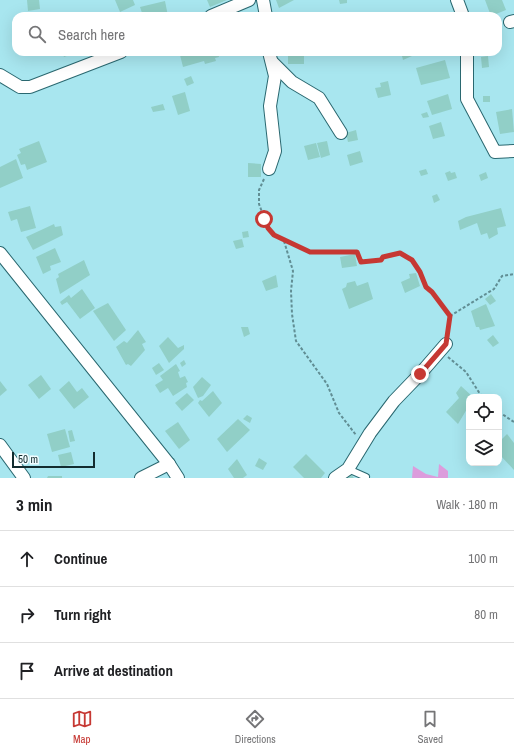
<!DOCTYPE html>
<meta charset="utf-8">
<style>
body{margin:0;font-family:"Archivo Narrow",sans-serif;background:#f2f2f2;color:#202124}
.controls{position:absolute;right:12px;bottom:12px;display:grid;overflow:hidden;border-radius:8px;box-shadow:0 4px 16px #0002}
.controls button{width:36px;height:36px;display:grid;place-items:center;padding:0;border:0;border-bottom:1px solid #e0e0e0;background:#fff;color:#202124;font:20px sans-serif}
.scale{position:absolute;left:12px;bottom:10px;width:83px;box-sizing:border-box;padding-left:4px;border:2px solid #132c2f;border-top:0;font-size:11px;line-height:14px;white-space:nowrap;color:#132c2f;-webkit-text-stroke:3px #f1fdff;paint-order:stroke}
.stop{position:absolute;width:12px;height:12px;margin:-9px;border:3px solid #c63833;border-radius:50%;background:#fff}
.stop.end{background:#c63833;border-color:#fff;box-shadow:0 1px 4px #0008}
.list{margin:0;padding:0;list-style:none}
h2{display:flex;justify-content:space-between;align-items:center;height:52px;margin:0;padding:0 16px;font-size:17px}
h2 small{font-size:13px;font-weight:400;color:#757577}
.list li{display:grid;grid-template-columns:26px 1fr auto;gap:12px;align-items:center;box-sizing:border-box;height:56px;padding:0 16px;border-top:1px solid #e0e0e0}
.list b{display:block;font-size:15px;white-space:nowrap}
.list em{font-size:13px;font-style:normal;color:#757577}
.icon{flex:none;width:22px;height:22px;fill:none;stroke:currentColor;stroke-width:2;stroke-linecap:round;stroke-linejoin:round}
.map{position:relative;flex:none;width:514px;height:478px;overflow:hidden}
.search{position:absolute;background:#fff;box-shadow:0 4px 16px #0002;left:12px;right:12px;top:12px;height:44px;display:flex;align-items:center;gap:10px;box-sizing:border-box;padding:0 14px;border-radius:12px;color:#757577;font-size:15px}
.sheet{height:220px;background:#fff}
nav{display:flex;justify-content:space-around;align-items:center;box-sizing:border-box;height:56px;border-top:1px solid #e0e0e0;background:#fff;font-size:11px;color:#757577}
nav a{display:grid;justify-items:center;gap:2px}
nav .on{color:#c63833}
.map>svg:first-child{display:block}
.green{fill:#dc9cdc}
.building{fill:#91cfc7}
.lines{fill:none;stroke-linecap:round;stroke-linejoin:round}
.service-casing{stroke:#2a6870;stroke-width:8}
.minor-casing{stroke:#2a6870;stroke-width:14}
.path{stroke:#618e94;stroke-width:2;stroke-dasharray:3 2;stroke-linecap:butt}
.service{stroke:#fff;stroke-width:6}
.minor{stroke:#fff;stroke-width:12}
.route{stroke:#c63833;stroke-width:5}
</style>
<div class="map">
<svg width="514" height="478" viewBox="0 0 514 478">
<rect width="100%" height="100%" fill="#a8e6ef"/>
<path class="green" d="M439 464 448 471V478H412L413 466 426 474 438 477Z"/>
<g class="building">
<path d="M27 0H39L40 9 28 11Z"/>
<path d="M115 0H133L135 5 120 12Z"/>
<path d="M207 0H227L210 7Z"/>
<path d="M276 0H294L279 8Z"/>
<path d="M339 0H347V3L340 4Z"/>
<path d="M485 0H502L506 10 491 16Z"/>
<path d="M165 1 168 16H143L140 7Z"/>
<path d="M62 52H77L64 57Z"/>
<path d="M184 52H218L219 57 215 58 216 61 205 64 204 61 183 67 180 55Z"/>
<rect x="288" y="52" width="16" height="12"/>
<path d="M401 52H410L412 56 403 60Z"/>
<path d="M488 56 489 67 482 68 481 57Z"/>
<path d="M445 60 450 78 421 85 416 68Z"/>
<path d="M191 76 194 83 187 86 184 79Z"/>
<path d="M388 81 391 95 378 98 375 88 381 87 380 83Z"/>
<path d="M185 92 190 111 178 115 172 96Z"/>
<path d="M448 94 452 109 432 115 427 101Z"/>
<rect x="483" y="96" width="7" height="6"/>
<path d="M163 104 165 110 153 112 151 107Z"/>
<path d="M512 109 514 132 500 134 496 112Z"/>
<path d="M427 112 429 117 423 118 421 114Z"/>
<path d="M441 122 445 136 433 139 429 126Z"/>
<path d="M356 130 358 140 348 142 346 133Z"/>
<path d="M39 141 47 162 27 170 25 164 21 165 17 155 21 153 19 149Z"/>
<path d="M327 141 330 155 321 158 317 143Z"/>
<path d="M316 143 320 157 308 160 304 146Z"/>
<path d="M360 151 363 162 350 166 347 155Z"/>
<path d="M16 159 23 178 0 188V167Z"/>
<path d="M248 163 261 164V177H248Z"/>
<path d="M426 169 428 174 421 176 419 171Z"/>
<path d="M450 171 451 173 455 172 457 178 448 181 445 173Z"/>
<path d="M486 172 488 178 481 181 479 175Z"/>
<path d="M437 194 440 200 434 203 432 196Z"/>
<path d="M30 206 36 228 21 232 17 219 11 221 8 212Z"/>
<path d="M501 208 506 226 497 228 498 234 489 239 487 233 481 235 477 223 460 230 458 221 466 217Z"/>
<path d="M54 224 55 227 61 226 63 235 33 250 26 237Z"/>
<path d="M248 231 249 237 243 238 242 232Z"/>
<path d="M242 239 244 247 236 249 233 241Z"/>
<path d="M55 248 61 262 50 266 51 270 43 274 36 257Z"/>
<path d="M355 254 357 266 342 268 340 257Z"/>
<path d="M84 260 90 275 60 294 56 279 59 277 58 274Z"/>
<path d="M416 273 420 286 405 293 401 282 410 278 409 274Z"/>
<path d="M276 275 278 287 266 291 262 281Z"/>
<path d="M355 281 357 286 368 282 373 299 349 309 342 289 346 287 347 283Z"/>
<path d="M82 289 95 308 80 319 67 302 62 305 60 302 69 295 71 298Z"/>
<path d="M491 294 496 301 490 305 485 299Z"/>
<path d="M108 303 126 330 114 341 93 311Z"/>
<path d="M486 304 495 326 480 330 479 327H476L471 311Z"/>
<path d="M241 327H248L250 334 244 337Z"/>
<path d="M138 330 146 342 142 344 145 350 131 366 128 364 126 365 116 347 124 341 127 343Z"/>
<path d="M493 335 499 343 493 347 487 340Z"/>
<path d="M168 337 178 348 184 345V349L169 363 159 346Z"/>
<path d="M184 360 186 364 182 367 180 363Z"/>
<path d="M159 363 164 370 156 375 152 368Z"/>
<path d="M176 364 180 371 178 372 180 378 185 376 188 382 186 383 187 387 173 396 168 388 160 393 155 385 163 380 160 376Z"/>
<path d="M41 375 51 389 39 399 28 385Z"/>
<path d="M202 377 211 385 203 396 198 398 193 387Z"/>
<path d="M0 381 7 390 0 396Z"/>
<path d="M69 381 77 392 82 388 89 397 74 409 59 390Z"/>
<path d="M461 386 473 397H469V409H467L458 424 446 412 459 398 456 393Z"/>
<path d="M213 391 222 403 209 417 198 403 200 400 202 401Z"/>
<path d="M187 393 194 400 182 411 175 403Z"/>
<path d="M247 415 252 418 250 423 243 419Z"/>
<path d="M238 419 250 430 227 452 217 439Z"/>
<path d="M178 422 190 440 179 449 165 431Z"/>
<path d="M65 429 70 447 52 452 47 434Z"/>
<path d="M72 430 75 441 70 442 68 431Z"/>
<path d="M507 434 514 443V470L499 454V442Z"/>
<path d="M71 452 74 464 61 467 58 455Z"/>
<path d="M306 454 325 473 321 478H304L293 467Z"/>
<path d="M259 458 267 463 263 470 255 466Z"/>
<path d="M237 459 247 475 243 478H234L228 469Z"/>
<path d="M351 474 354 478H346Z"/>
<path d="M48 476H62V478H47Z"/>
</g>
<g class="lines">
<defs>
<path id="service" d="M348 469 366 477"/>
<g id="minor">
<path d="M263 0 266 16"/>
<path d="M457 0 463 16"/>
<path d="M211 16 249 0"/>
<path d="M510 22 514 21"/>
<path d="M467 52V99L495 152 514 151"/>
<path d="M273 63 292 82 319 98 341 133"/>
<path d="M0 75 20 87H30L121 52"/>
<path d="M269 169 275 151 270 106 275 76 269 52"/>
<path d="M0 253 169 464 178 478"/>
<path d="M0 445 24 478"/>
<path d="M141 478 169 464"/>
<path d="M335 478 348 469 370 433 394 401 420 374 446 344"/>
</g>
</defs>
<use href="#service" class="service-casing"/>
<use href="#minor" class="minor-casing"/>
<g class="path">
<path d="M264 179 259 190V204L268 228 274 235 310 252H357L361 261 381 260 383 257 400 253 412 260 420 272 426 287 432 292 450 316 447 333"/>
<path d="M284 241 293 271 291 291 292 314 296 341 327 384 339 413 356 435"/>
<path d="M450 316 494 289 502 276 514 274"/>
<path d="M448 357 466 372 482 397"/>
<path d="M499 412 514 422"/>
</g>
<use href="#service" class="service"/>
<use href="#minor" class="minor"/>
</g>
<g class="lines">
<path class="route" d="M264 219 268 228 274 235 310 252H357L361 262 381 260 383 257 400 253 412 260 420 272 426 287 432 292 450 316 446 344 420 374"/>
</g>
</svg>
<div class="controls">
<button><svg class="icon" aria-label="locate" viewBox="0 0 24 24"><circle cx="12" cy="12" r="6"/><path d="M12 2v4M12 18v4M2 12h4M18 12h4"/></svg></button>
<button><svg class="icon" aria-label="layers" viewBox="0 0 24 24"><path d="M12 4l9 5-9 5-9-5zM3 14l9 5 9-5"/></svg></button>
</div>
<div class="scale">50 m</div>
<div class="stop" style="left:264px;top:219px"></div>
<div class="stop end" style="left:420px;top:374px"></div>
<div class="search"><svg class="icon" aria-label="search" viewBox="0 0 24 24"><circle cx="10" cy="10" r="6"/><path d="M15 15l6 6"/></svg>Search here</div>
</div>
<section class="sheet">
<h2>3 min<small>Walk · 180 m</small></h2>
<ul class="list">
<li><svg class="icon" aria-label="ahead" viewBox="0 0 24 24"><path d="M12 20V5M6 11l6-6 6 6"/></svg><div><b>Continue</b></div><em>100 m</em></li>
<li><svg class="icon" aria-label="right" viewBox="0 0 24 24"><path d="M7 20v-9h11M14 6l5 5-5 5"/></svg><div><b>Turn right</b></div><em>80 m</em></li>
<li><svg class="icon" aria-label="arrive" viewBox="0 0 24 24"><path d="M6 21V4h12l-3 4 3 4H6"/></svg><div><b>Arrive at destination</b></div></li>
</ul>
</section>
<nav>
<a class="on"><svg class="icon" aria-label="map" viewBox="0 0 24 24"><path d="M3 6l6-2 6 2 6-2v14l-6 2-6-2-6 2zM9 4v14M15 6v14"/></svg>Map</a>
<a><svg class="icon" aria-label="directions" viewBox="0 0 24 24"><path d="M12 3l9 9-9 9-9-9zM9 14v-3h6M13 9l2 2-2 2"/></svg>Directions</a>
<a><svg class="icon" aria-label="saved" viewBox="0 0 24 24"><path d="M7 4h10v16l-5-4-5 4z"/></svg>Saved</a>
</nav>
